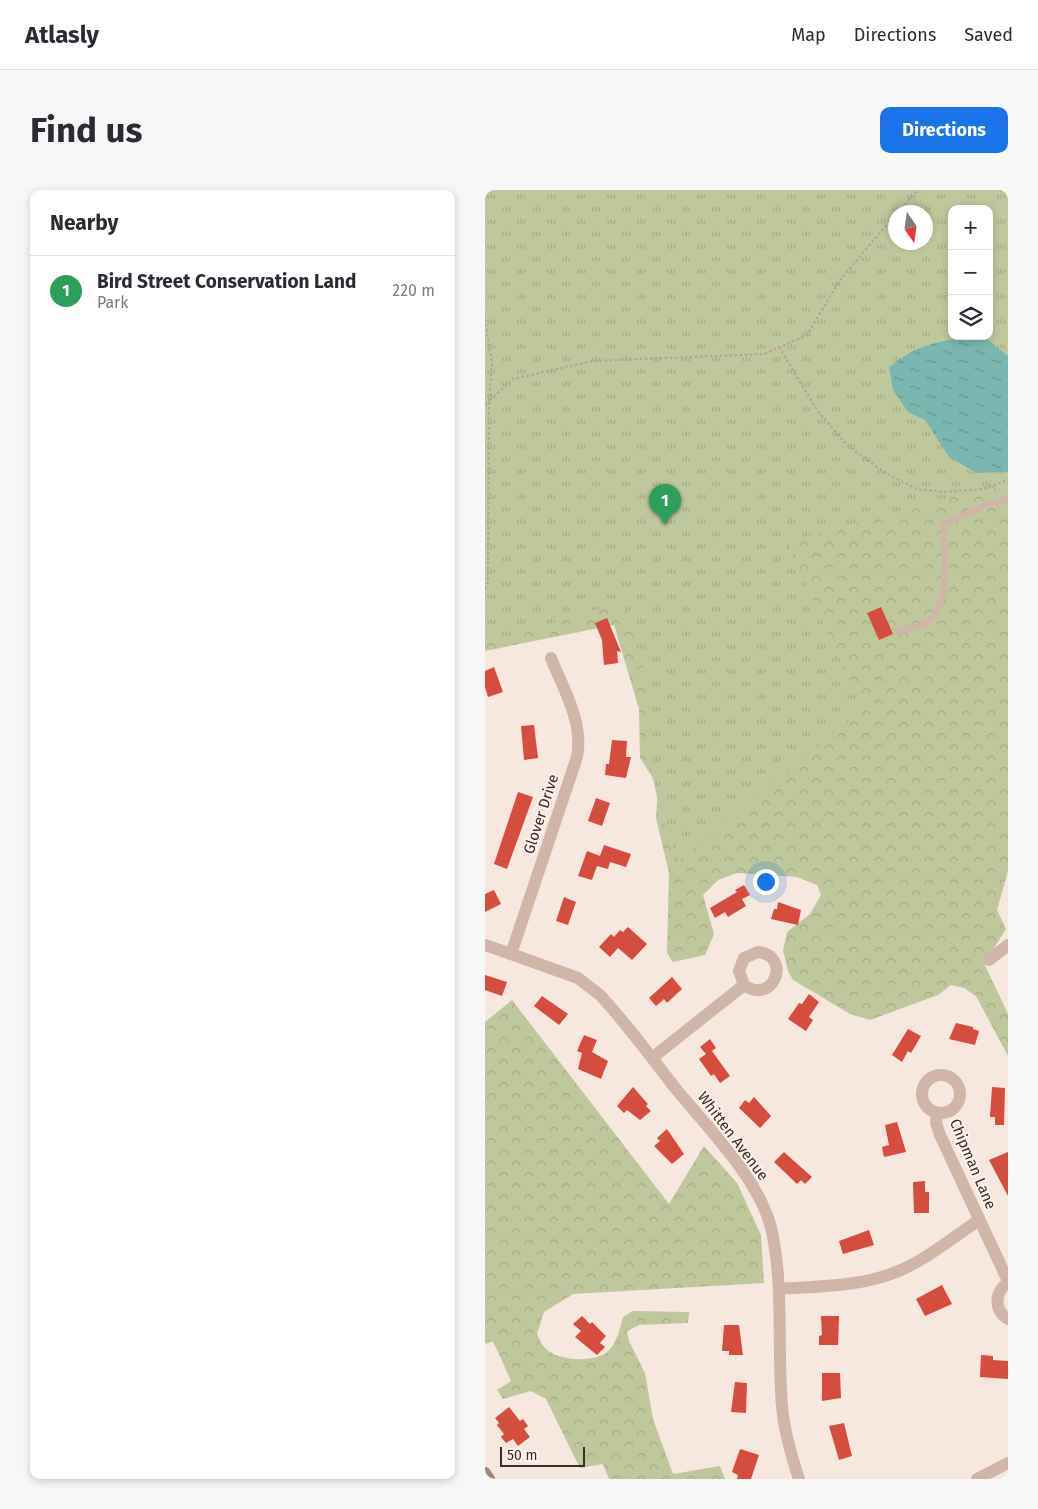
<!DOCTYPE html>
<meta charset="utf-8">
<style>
body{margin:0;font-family:"Fira Sans",sans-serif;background:#f7f7f7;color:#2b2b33}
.controls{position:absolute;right:15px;top:15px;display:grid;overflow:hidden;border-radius:10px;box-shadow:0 2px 8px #0003}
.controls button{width:45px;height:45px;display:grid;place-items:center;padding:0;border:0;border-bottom:1px solid #e1e1e2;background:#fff;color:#2b2b33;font:25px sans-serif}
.compass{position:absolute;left:403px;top:15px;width:45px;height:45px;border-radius:50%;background:#fff;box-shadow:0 2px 8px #0003;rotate:167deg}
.scale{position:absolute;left:15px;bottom:12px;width:85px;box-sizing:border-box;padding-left:5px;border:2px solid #3c2c29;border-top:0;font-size:14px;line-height:18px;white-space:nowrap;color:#3c2c29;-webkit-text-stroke:4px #fcf3ec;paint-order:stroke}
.you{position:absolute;left:280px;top:691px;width:18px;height:18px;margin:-12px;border:4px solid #fff;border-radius:50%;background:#1a73e8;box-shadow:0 0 0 8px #1a73e833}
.badge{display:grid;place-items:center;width:32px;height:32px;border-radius:50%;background:#1a73e8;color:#fff;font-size:16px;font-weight:700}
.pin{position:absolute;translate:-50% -41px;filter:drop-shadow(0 1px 2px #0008)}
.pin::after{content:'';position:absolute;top:26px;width:18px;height:15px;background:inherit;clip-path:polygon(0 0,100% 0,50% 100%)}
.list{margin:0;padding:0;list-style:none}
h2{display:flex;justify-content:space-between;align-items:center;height:65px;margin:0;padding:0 20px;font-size:21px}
h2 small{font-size:16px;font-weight:400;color:#7c7c81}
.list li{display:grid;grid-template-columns:32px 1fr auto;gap:15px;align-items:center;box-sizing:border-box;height:70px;padding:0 20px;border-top:1px solid #e1e1e2}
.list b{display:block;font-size:19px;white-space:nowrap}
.list p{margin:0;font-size:16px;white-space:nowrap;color:#7c7c81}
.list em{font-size:16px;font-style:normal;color:#7c7c81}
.icon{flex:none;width:28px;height:28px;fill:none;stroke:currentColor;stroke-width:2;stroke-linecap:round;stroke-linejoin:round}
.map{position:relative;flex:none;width:523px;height:1289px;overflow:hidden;border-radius:10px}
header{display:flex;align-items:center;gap:30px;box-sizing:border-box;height:70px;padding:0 25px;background:#fff;border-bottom:1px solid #e1e1e2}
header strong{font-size:24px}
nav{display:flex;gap:28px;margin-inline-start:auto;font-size:18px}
.intro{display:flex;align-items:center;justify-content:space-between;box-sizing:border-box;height:120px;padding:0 30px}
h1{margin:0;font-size:35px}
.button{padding:12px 22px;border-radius:10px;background:#1a73e8;color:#fff;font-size:18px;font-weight:700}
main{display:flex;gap:30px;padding:0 30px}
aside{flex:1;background:#fff;border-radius:10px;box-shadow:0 2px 8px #0003}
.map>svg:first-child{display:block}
.forest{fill:url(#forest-crowns);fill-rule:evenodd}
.park{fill:url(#park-tufts);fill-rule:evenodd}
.water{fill:url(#water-ripples)}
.building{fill:#d44d3f}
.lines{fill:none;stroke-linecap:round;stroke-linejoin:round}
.path{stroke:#bc9e92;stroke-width:2;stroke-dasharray:2.5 2.5;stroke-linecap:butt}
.lane{stroke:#d0b5a9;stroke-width:6}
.street{stroke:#d0b5a9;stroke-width:12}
.secondary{stroke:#a48379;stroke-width:12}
.labels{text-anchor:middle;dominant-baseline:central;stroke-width:4;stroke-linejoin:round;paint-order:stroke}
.street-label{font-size:15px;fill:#3c2c29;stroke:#fcf3ec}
</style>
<header>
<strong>Atlasly</strong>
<nav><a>Map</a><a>Directions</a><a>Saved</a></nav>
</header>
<div class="intro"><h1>Find us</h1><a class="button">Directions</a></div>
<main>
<aside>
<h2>Nearby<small></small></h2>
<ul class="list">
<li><span class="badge" style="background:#2e9e5b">1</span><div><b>Bird Street Conservation Land</b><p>Park</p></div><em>220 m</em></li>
</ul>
</aside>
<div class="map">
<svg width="523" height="1289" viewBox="0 0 523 1289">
<defs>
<pattern id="forest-crowns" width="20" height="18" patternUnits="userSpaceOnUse" patternTransform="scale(1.25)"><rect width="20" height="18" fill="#bfc79c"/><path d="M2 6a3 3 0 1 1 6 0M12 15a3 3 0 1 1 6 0" fill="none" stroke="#a5ab86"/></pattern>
<pattern id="park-tufts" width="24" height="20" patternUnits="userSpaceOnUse" patternTransform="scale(1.25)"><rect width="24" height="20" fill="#bfc79c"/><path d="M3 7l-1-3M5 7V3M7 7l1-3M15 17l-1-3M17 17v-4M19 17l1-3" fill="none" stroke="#a5ab86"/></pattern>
<pattern id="water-ripples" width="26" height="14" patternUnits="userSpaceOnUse" patternTransform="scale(1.25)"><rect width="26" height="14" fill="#7ab7b0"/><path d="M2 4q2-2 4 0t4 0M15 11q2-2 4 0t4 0" fill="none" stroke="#65958f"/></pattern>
</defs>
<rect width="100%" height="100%" fill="#f6e8df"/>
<g class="forest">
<path d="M0 0H523V681L512 720 521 739 504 766 498 771 523 824V866L491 806 479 798 466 795 453 805 385 830 365 824 308 790 303 781 298 761 302 742 325 724 336 705 332 695 312 687 252 683 233 690 218 705 229 744 220 765 188 772 182 763 184 683 171 628 173 596 155 568 154 519 129 435 0 461ZM467 19H504V146H467ZM410 22H440V52H410Z"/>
<path d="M27 810 184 1014 219 956 252 993 276 1045 279 1093 88 1104 59 1122 52 1144C54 1148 56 1154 60 1158 71 1171 109 1173 122 1162 132 1154 135 1138 138 1127L148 1121 204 1122 203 1133 154 1135 142 1141 144 1151 160 1183 168 1229 188 1284 235 1276 240 1289H124L118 1274 95 1278 61 1209 46 1201 18 1209 12 1200 26 1191 8 1151 0 1154V832Z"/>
</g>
<path class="park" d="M0 0H523V292L302 351 377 520 194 671 174 616 162 561V487L137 412 0 453ZM467 19H504V146H467ZM410 22H440V52H410Z"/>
<path class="water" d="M484 147 502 149 523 166V282L492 283 464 267 440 230 423 222 408 200 404 177C432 155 449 152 484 147Z"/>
<g class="building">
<path d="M396 417 408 444 394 450 382 423Z"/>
<path d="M122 428 136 462 132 461 133 473 119 475 117 450 110 433Z"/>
<path d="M9 477 18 502 3 507 0 497V481Z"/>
<path d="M49 535 53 568 39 570 36 536Z"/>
<path d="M127 550 142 551 141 567H146L141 588 120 585 121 574H124Z"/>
<path d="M33 602 48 607 22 679 9 674Z"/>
<path d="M111 608 125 613 117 636 103 631Z"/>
<path d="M119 655 146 664 141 677 125 672 123 679 112 676 107 690 93 686 102 661 115 666Z"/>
<path d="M259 695 265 705 257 709 261 716 243 727 240 722 230 728 225 718 252 702 250 700Z"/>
<path d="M9 700 16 714 0 722V704Z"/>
<path d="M79 707 91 712 83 735 71 731Z"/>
<path d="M293 712 316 720 313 735 286 729 289 719H292Z"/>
<path d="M143 737 162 754 147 770 133 758 125 767 114 757 126 744 129 747 135 740 138 742Z"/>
<path d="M0 785 22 792 17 806 0 800Z"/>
<path d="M187 787 197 799 182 813 179 809 171 816 164 808Z"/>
<path d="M324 804 334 812 324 827 328 830 321 841 303 829 314 813 317 814Z"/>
<path d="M57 806 83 824 74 835 49 816Z"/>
<path d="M471 833 488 837V839L494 841 490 855 464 849Z"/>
<path d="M423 839 436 846 426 863 423 861 417 872 407 865Z"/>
<path d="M99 845 112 850 107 862 123 871 116 889 93 879 97 863 92 861Z"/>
<path d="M225 849 231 858 227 861 245 886 235 893 229 884 226 886 214 869 221 864 215 857Z"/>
<path d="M148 897 163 914 161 916 166 921 155 930 142 920 139 923 132 916Z"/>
<path d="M507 897 520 898 519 935H510V927H505Z"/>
<path d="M269 907 286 926 275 938 254 918 260 910 264 913Z"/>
<path d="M412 932 421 962 399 967 397 957 404 955 400 935Z"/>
<path d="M182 939 199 964 187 974 169 956 175 951 172 948Z"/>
<path d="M299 962 327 987 320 994 316 990 312 994 289 972Z"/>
<path d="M523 962V1006L504 970Z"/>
<path d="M440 991V1002H444V1023H429L428 992Z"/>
<path d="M384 1040 389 1055 358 1064 354 1051Z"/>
<path d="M457 1095 467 1114 440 1126 431 1109Z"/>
<path d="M97 1126 105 1134 107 1132 121 1146 115 1153 120 1157 112 1165 90 1147 96 1141 88 1134Z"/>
<path d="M336 1126H354L353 1155H334V1146L337 1145Z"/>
<path d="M239 1135H254L258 1165H244V1161H237Z"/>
<path d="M496 1165 508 1166V1170L523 1171V1189L495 1187Z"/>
<path d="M337 1183H355L356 1208 337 1211Z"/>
<path d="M250 1192 262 1193 261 1223 246 1222Z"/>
<path d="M24 1217 35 1231 38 1229 43 1236 39 1239 45 1247 33 1256 28 1249 21 1253 16 1247 19 1244 12 1235 14 1233 10 1228Z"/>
<path d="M359 1233 367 1266 354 1270 344 1236Z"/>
<path d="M255 1259 274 1265 266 1289H252L253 1285 247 1282Z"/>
</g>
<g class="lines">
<g class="path">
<path d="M515 0 523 4"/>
<path d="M413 22 433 0"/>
<path d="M0 129 7 174 4 211 0 215"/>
<path d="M294 157 332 220 361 254 400 283 432 299 460 302 497 299 523 290"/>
<path d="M0 399 3 392 4 211 28 189 107 171 279 164 322 145 355 90 410 25"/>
</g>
<path class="lane" d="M412 441C421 439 435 437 442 432 466 415 460 360 458 334L501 315 523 309"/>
<g class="street">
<path d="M0 755 26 764 92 567C99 533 78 498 66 468"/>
<path d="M26 764 93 788 115 805C142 834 166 867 191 899 223 938 277 992 287 1042 299 1099 292 1158 297 1216 299 1241 306 1265 314 1289"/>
<path d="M504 770 523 755"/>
<path d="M167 868 259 795C288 816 308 766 273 762L259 768 254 781 259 795"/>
<circle cx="456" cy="904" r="19"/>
<path d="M452 923 451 933 455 945 523 1091"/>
<path d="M523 1093C509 1102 509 1120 523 1129"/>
<path d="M294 1099C334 1096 378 1097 416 1080 443 1068 469 1047 494 1030"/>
<path d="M492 1289 523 1273"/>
</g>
<path class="secondary" d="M0 1283 4 1289"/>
</g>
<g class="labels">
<g class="street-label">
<text transform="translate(56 624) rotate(-72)">Glover Drive</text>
<text transform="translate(248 946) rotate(53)">Whitten Avenue</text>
<text transform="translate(488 974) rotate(67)">Chipman Lane</text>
</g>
</g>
</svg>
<div class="controls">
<button>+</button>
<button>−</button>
<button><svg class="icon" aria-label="layers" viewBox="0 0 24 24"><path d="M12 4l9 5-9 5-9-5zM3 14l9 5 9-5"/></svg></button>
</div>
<svg class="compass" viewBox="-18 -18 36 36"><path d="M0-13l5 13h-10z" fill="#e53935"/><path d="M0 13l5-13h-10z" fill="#7c7c81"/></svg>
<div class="scale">50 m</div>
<div class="you"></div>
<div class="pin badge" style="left:180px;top:335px;background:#2e9e5b">1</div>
</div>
</main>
